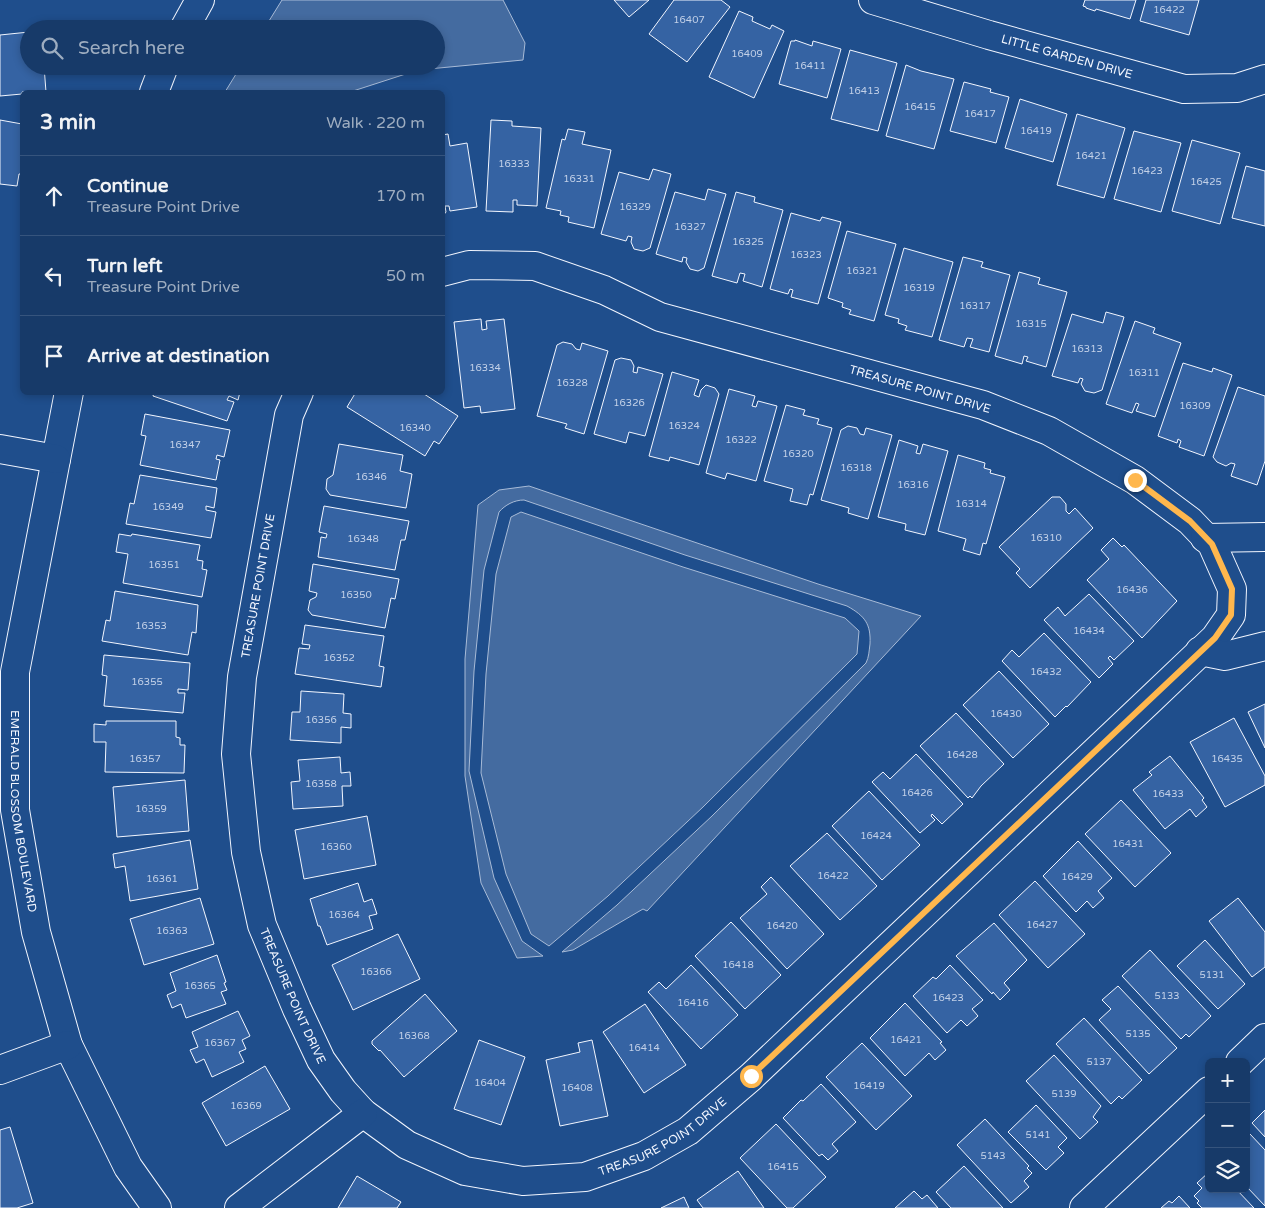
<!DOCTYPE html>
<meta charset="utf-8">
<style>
body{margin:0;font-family:"Varela Round",sans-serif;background:#244571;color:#f1f3f6}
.controls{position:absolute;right:15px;bottom:15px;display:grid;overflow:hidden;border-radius:8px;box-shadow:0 2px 8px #0003}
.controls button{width:45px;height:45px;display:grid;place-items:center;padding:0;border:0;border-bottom:1px solid #36547d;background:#173a69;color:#f1f3f6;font:25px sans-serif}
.stop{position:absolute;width:15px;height:15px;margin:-11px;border:4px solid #ffb74d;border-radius:50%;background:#fff}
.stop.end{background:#ffb74d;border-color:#fff;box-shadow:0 1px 5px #0008}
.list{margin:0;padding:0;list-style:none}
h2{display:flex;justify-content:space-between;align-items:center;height:65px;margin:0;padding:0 20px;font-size:21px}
h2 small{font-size:16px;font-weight:400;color:#9eadc0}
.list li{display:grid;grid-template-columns:32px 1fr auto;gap:15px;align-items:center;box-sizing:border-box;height:80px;padding:0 20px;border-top:1px solid #36547d}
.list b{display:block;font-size:19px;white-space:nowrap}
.list p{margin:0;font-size:16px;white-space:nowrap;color:#9eadc0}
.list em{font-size:16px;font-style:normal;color:#9eadc0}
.icon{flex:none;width:28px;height:28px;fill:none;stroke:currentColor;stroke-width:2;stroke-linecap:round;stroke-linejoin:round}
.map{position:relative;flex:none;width:1265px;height:1208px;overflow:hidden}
.search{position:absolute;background:#173a69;box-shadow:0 2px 8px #0003;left:20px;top:20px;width:425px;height:55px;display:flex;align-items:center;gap:12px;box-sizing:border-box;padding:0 18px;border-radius:28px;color:#9eadc0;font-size:19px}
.panel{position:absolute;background:#173a69;box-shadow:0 2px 8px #0003;left:20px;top:90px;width:425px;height:305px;border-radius:8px}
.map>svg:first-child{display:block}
.water{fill:#446ba0;stroke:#a8bbd7}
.building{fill:#3563a3;stroke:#f2f6ff}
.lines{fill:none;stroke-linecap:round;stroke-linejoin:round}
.minor-casing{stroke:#f2f6ff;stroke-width:30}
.minor{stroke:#1f4e8c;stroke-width:28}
.route{stroke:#ffb74d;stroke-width:6}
.labels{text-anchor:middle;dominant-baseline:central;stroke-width:4;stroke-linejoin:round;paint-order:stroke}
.number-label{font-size:10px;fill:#c3d1e8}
.street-label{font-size:12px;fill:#f2f6ff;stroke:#1f4e8c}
</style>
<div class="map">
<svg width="1265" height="1208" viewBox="0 0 1265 1208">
<rect width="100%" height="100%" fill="#1f4e8c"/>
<g class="water">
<path d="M282 0H503L525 43 523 60 418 70 350 92H225L241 66H436V29H264Z"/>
<path d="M529 486 818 584 921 616 647 911 643 909 573 950 562 952 617 905 712 816 866 663C869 657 869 651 870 644 871 624 865 616 847 606L685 555 524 500C514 500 505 505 499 512L484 570 474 671 469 771 494 878 522 941 543 956 517 958 481 883 465 776V659L478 505 499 490Z"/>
<path d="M521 512 683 567 845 618 859 631 857 654 703 807 608 896 549 946 531 934 506 874 481 773 486 674 496 574 511 517Z"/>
</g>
<g class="building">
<path d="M614 0H649L629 17Z"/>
<path d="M674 0H721L730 7 687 62 649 34Z"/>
<path d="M1085 0H1136L1130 19 1096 9 1095 11 1086 8V7L1083 6Z"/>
<path d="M1146 0H1199L1189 35 1140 21Z"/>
<path d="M739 11 753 17 752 21 770 29 772 25 784 31 754 98 709 77Z"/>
<path d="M29 32V66H44L46 92H22V94L0 96V35Z"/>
<path d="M795 40 812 46 813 41 841 49 827 98 779 84 791 41H795Z"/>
<path d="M850 50 897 63 878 131 831 119Z"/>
<path d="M906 65 921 71 954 79 934 149 886 136Z"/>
<path d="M964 82 991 89 990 92 1009 97 996 143 950 131Z"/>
<path d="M1020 99 1067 114 1053 162 1005 148Z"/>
<path d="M1077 114 1125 128 1104 198 1057 185Z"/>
<path d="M0 120 22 124V174H19L17 186 0 184Z"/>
<path d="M491 120 512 121V126L541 128 537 206 517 205V200H513V212L486 211Z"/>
<path d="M568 129 585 132 582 144 611 150 594 228 568 222 569 217 560 215 561 211 546 208 562 139 565 140Z"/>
<path d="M1134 131 1181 143 1161 212 1114 199Z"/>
<path d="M448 134 450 146 467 143 477 207 450 211 449 206H445L446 212 442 217V135Z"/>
<path d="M1192 140 1240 153 1220 224 1172 211Z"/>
<path d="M1246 166 1265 171V226L1232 218Z"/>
<path d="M653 169 671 174 650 248 643 251 634 249 631 242 632 237 628 236 626 241 601 234 619 172 649 180Z"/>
<path d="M708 189 726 194 704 268 698 271 690 269 686 262 687 258 683 257 682 262 656 254 675 192 705 200Z"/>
<path d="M736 192 755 197 754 202 783 210 762 287 743 281 745 274 740 273 737 283 712 276Z"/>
<path d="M791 213 820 221 822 217 841 222 818 304 791 297 793 290 790 289 788 294 770 289Z"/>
<path d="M847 231 896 244 874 321 849 314 851 310 842 307 843 303 828 298Z"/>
<path d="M904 248 953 262 932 337 905 330 907 326 898 323 899 319 885 315Z"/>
<path d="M963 257 983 262 981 267 1010 275 989 352 970 347 973 339 967 338 964 347 939 340Z"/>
<path d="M1019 272 1040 278 1038 284 1067 292 1046 367 1026 361 1028 357 1024 356 1022 364 995 356Z"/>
<path d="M1106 312 1124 317 1102 390 1094 393 1085 391 1081 384 1083 379 1080 378 1078 383 1052 376 1072 314 1103 323Z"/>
<path d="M481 319 482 330 487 329 486 321 504 319 515 409 481 413 480 406 464 408 454 322Z"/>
<path d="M1135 321 1155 328 1153 333 1181 343 1155 417 1136 411 1139 404 1136 403 1132 413 1106 404Z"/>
<path d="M563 342 572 344 576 349 580 350 582 343 608 351 584 434 565 428 567 424 537 416 557 345Z"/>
<path d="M621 358 631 360 634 366 633 372 637 373 638 367 663 374 645 436 629 432 626 443 594 434 615 360Z"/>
<path d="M1183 363 1212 372 1213 368 1232 375 1204 456 1179 447 1181 441 1178 439 1177 443 1158 436Z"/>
<path d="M672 372 699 380 694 395 699 397 701 390 706 385 715 388 719 394 699 465 670 457 669 461 649 456Z"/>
<path d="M1238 387 1265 396V461L1257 485 1231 476 1235 464 1231 463 1226 466 1217 462 1213 457Z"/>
<path d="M729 389 755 396 752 406 756 407 758 401 777 406 756 481 727 473 725 479 706 473Z"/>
<path d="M154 392H240L238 400 229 396 227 400 234 402 227 421 153 396Z"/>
<path d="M356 392H421L458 416 439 444 434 441 425 456 347 407Z"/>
<path d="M786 405 805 410 803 415 819 419 817 424 832 428 813 495 810 494 807 505 790 501 793 489 764 481Z"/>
<path d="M145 414 230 430 224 457 217 455 216 459 220 460 216 480 140 465 146 436 141 435Z"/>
<path d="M848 426 857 428 860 434 864 435 866 428 892 435 868 519 848 513 849 508 821 500 841 430Z"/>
<path d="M899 440 918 446 916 453 920 454 923 444 948 451 925 535 905 530 906 524 878 517Z"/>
<path d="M339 444 403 455 400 471 412 474 406 508 330 495 326 489 327 479 333 475Z"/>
<path d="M958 455 985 463 984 468 991 470 990 473 1005 477 986 544 983 543 980 555 963 550 966 539 938 531Z"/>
<path d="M140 475 217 488 214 508 206 506V510L216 512 211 538 126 524 130 503 134 504Z"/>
<path d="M1052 497H1060L1066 504V511L1069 514 1075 508 1093 528 1030 588 1016 573 1020 569 999 547Z"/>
<path d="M324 506 409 521 405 540H401L395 570 318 557 321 537 326 538 327 534 319 532Z"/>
<path d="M119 534 131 536 132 534 200 545 197 560 203 561 202 569 207 570 202 597 123 583 128 554 116 552Z"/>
<path d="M1113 538 1122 547 1124 545 1177 601 1142 638 1087 580 1109 559 1101 550Z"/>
<path d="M313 564 399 579 395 599 391 598 385 628 312 615 308 610 310 600 316 597 317 593 309 591Z"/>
<path d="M115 591 198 605 196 633 192 632 188 655 102 641 106 620 110 621Z"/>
<path d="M1089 594 1134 641 1114 660 1110 656 1108 658 1113 664 1099 678 1044 620 1058 607 1065 616Z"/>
<path d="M305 625 384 636 379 666 384 667 381 687 295 674 299 648 309 649 310 645 302 644Z"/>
<path d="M1044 633 1091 682 1067 707 1066 706 1055 717 1002 661 1012 650 1019 657Z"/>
<path d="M104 655 190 663 188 690 178 689V693H185L183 713 104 706 107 676 102 675Z"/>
<path d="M999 671 1049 724 1013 758 963 705Z"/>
<path d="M301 691 344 694 343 713 351 714V728L341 727V743L290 740 292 712H300Z"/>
<path d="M1265 704V748L1248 712Z"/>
<path d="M956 713 1004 764 981 786 972 798 970 796 968 798 920 746Z"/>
<path d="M1234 718 1265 776V785L1225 807 1190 742Z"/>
<path d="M106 721H176V737L180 738V745H185L184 773 105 772 106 742H94V724L106 725Z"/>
<path d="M916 754 963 804 942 824 932 814 931 816 935 820 920 833 872 782 883 772 890 779Z"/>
<path d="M1170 756 1204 798 1202 800 1207 807 1196 817 1190 809 1165 829 1133 790 1152 775 1149 772Z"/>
<path d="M340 757 341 773 350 772 351 786H342L343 806 293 809 291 782 300 781 298 760Z"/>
<path d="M185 780 189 831 117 837 113 787Z"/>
<path d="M869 791 920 845 882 880 832 826Z"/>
<path d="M1121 800 1171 853 1135 887 1085 834Z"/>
<path d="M367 816 376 865 304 879 295 830Z"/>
<path d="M827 833 877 886 840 920 790 866Z"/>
<path d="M190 840 198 889 130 901 125 866 115 868 113 854Z"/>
<path d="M1078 841 1112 878 1098 891 1104 898 1093 908 1087 901 1076 912 1043 876Z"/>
<path d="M771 877 824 934 787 969 740 918 767 894 761 887Z"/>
<path d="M1035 881 1085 934 1048 968 999 915Z"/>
<path d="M358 883 364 902 372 899 377 914 369 916 373 929 327 945 320 926H318L310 899Z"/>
<path d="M200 898 214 944 144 965 130 919Z"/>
<path d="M1238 898 1265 932V967L1252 977 1209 921Z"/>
<path d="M731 922 781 975 745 1009 695 956Z"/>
<path d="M994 923 1027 960 1004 983 1010 990 1000 1000 993 992 992 994 956 956Z"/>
<path d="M398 934 420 979 353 1010 332 965Z"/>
<path d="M1205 940 1245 984 1218 1009 1177 966Z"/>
<path d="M1150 950 1211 1016 1189 1037 1186 1034 1181 1039 1122 976Z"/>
<path d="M217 955 226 982 224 983 227 990 221 992 226 1004 186 1018 181 1004 172 1008 167 995 176 991 170 973Z"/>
<path d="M691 965 738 1015 701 1049 648 992 659 982 666 989Z"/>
<path d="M950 965 983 1000 972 1009 978 1016 967 1026 961 1020 947 1033 913 996 933 977 936 979Z"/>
<path d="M1118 986 1177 1048 1149 1074 1099 1020 1111 1009 1102 1000Z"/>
<path d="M425 994 457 1031 404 1077 380 1050 379 1051 372 1044V1041Z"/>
<path d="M905 1003 942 1042 940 1043 946 1050 935 1060 929 1053 905 1076 870 1038Z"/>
<path d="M645 1004 686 1065 644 1093 603 1032Z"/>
<path d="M238 1011 250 1036 242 1040 246 1049 239 1052 244 1062 212 1077 204 1059 196 1063 190 1050 198 1047 192 1032Z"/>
<path d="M1084 1018 1142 1080 1122 1099 1119 1096 1111 1104 1056 1044Z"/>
<path d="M479 1040 525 1057 501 1125 454 1109Z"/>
<path d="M592 1040 608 1116 560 1126 546 1060 580 1052 578 1043Z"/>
<path d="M862 1043 912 1096 876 1130 826 1077Z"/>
<path d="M1054 1055 1101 1106 1093 1117 1098 1122 1080 1139 1026 1081Z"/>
<path d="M265 1066 290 1109 226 1146 202 1103Z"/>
<path d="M821 1084 856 1122 832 1144 838 1151 828 1160 822 1154 819 1156 783 1118 801 1100 803 1101Z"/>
<path d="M1036 1105 1067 1138 1058 1147 1064 1153 1046 1170 1008 1132Z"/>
<path d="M1265 1110V1137L1252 1123Z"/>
<path d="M985 1119 1029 1166 1027 1168 1032 1173 1024 1181 1029 1187 1011 1203 957 1145Z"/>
<path d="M776 1124 826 1177 793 1208H787L740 1158Z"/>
<path d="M10 1127 33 1203 17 1208H0V1130Z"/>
<path d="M1250 1134 1265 1150V1206L1246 1186V1137Z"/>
<path d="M964 1166 1003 1208H951L936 1192Z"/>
<path d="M738 1171 764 1208H703L697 1200Z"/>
<path d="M1209 1172V1189H1236L1254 1208H1202L1197 1203 1199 1201 1194 1196 1202 1188 1197 1183Z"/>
<path d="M357 1176 401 1202 397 1208H338Z"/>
<path d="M914 1191 922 1199 927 1195 938 1208H895Z"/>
<path d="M1179 1196 1190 1208H1161L1169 1201 1172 1203Z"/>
<path d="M684 1197 689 1208H661Z"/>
</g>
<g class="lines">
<defs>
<g id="minor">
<path id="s1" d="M873 0 989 35 1184 89 1237 88 1265 79"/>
<path d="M184 29 200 0"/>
<path d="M154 92 164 66"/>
<path id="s2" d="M69 392 15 672V810L36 932 68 1045 128 1167 157 1208"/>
<path id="s3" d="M299 392 289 415 242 677 236 754 246 852 262 925 297 1009 321 1060 343 1091 363 1113 407 1145 465 1171 523 1181 585 1177 644 1156 688 1131 751 1077 1152 698 1215 638 1231 615 1232 589 1212 544 1190 521 1135 480 1049 431 983 405 660 317 604 290 535 266 469 265 442 272"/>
<path d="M0 449 56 459"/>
<path d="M1205 538 1265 537"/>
<path d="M1200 651 1225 656 1265 646"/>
<path d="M1240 1062 1265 1038"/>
<path d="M0 1070 68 1045"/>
<path d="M239 1208 363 1113"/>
<path d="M1084 1208 1209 1091"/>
</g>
</defs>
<use href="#minor" class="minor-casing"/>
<use href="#minor" class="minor"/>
</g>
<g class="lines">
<path class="route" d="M751 1076 1215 638 1231 615 1232 589 1212 544 1190 521 1135 480"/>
</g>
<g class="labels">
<g class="number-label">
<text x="1169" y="10">16422</text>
<text x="689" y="20">16407</text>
<text x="747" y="54">16409</text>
<text x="810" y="66">16411</text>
<text x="864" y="91">16413</text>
<text x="920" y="107">16415</text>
<text x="980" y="114">16417</text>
<text x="1036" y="131">16419</text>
<text x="1091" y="156">16421</text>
<text x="514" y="164">16333</text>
<text x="1147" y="171">16423</text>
<text x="579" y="179">16331</text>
<text x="1206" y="182">16425</text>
<text x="635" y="207">16329</text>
<text x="690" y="227">16327</text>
<text x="748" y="242">16325</text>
<text x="806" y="255">16323</text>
<text x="862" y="271">16321</text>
<text x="919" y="288">16319</text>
<text x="975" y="306">16317</text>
<text x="1031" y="324">16315</text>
<text x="1087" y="349">16313</text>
<text x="485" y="368">16334</text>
<text x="1144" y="373">16311</text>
<text x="572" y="383">16328</text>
<text x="629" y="403">16326</text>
<text x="1195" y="406">16309</text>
<text x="684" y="426">16324</text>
<text x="415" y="428">16340</text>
<text x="741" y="440">16322</text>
<text x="185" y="445">16347</text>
<text x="798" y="454">16320</text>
<text x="856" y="468">16318</text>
<text x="371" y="477">16346</text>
<text x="913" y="485">16316</text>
<text x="971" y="504">16314</text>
<text x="168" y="507">16349</text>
<text x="1046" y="538">16310</text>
<text x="363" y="539">16348</text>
<text x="164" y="565">16351</text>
<text x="1132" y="590">16436</text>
<text x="356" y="595">16350</text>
<text x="151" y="626">16353</text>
<text x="1089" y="631">16434</text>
<text x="339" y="658">16352</text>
<text x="1046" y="672">16432</text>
<text x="147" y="682">16355</text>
<text x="1006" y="714">16430</text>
<text x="321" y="720">16356</text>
<text x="962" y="755">16428</text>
<text x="145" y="759">16357</text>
<text x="1227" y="759">16435</text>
<text x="321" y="784">16358</text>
<text x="917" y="793">16426</text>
<text x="1168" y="794">16433</text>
<text x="151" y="809">16359</text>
<text x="876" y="836">16424</text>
<text x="1128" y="844">16431</text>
<text x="336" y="847">16360</text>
<text x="833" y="876">16422</text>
<text x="1077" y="877">16429</text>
<text x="162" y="879">16361</text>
<text x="344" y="915">16364</text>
<text x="1042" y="925">16427</text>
<text x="782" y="926">16420</text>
<text x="172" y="931">16363</text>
<text x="738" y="965">16418</text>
<text x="376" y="972">16366</text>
<text x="1212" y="975">5131</text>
<text x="200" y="986">16365</text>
<text x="1167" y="996">5133</text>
<text x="948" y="998">16423</text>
<text x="693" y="1003">16416</text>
<text x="1138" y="1034">5135</text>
<text x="414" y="1036">16368</text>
<text x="906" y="1040">16421</text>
<text x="220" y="1043">16367</text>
<text x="644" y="1048">16414</text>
<text x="1099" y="1062">5137</text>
<text x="490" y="1083">16404</text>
<text x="869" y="1086">16419</text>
<text x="577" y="1088">16408</text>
<text x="1064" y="1094">5139</text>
<text x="246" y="1106">16369</text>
<text x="1038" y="1135">5141</text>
<text x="993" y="1156">5143</text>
<text x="783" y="1167">16415</text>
</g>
<g class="street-label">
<text stroke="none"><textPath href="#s1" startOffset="202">LITTLE GARDEN DRIVE</textPath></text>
<text transform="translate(920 389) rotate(16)">TREASURE POINT DRIVE</text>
<text transform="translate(258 586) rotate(-80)">TREASURE POINT DRIVE</text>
<text stroke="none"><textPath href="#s2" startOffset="425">EMERALD BLOSSOM BOULEVARD</textPath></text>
<text stroke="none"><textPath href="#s3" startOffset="619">TREASURE POINT DRIVE</textPath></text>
<text stroke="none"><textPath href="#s3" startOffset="1084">TREASURE POINT DRIVE</textPath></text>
</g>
</g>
</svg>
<div class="controls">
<button>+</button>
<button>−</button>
<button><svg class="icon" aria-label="layers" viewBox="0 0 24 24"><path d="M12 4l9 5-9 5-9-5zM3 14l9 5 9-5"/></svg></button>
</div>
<div class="stop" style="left:751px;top:1076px"></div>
<div class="stop end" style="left:1135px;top:480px"></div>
<div class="search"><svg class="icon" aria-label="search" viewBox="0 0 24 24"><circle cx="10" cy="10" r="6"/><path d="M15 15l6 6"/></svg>Search here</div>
<section class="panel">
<h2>3 min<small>Walk · 220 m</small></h2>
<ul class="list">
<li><svg class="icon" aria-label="ahead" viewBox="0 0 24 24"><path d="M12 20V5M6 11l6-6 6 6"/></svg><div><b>Continue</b><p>Treasure Point Drive</p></div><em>170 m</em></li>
<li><svg class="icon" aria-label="left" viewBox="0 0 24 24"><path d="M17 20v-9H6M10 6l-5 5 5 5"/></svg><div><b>Turn left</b><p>Treasure Point Drive</p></div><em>50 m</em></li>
<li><svg class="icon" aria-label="arrive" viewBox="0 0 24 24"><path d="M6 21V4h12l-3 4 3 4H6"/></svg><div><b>Arrive at destination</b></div></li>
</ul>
</section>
</div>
